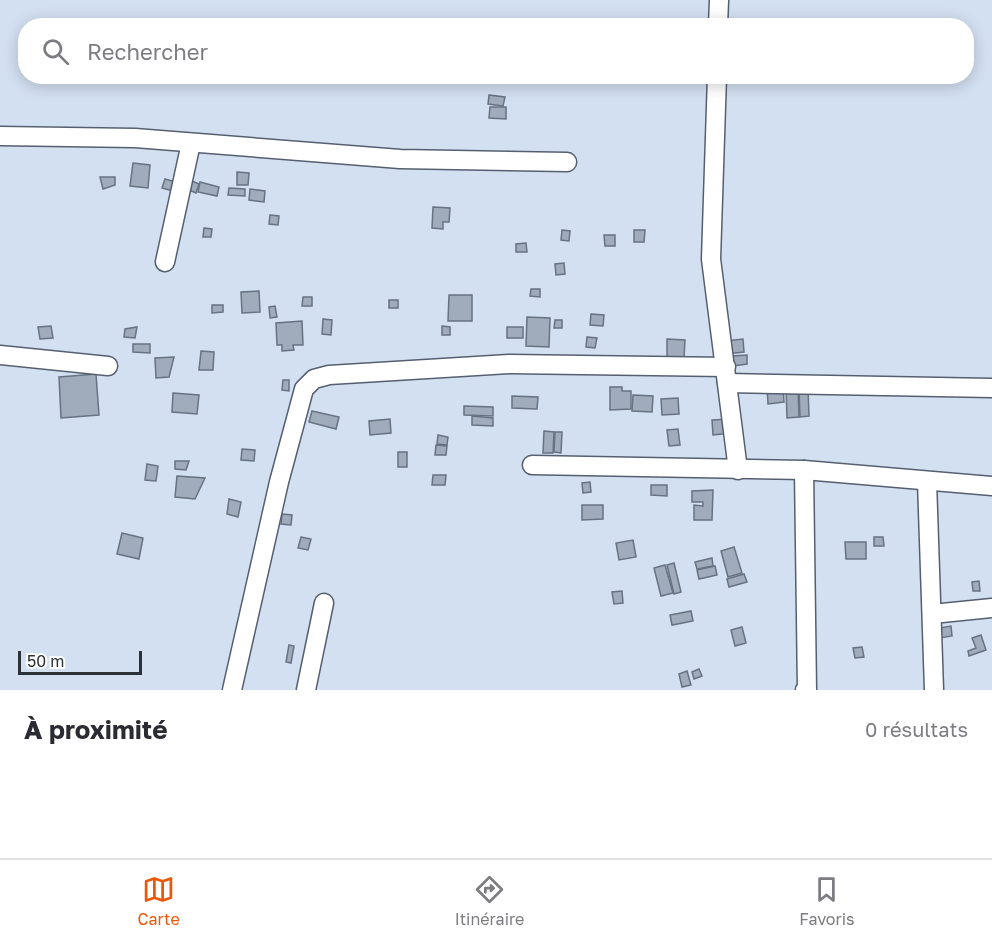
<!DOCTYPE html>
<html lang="fr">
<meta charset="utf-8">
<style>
body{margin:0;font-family:"Golos Text",sans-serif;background:#f7f7f7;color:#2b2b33}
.scale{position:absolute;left:18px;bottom:15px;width:124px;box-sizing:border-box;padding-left:6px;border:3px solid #2c3137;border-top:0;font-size:16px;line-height:21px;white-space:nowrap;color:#2c3137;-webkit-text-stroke:4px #fff;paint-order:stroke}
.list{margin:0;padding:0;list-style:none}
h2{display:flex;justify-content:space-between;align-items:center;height:78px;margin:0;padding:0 24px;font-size:26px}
h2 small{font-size:20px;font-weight:400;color:#7c7c81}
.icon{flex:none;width:33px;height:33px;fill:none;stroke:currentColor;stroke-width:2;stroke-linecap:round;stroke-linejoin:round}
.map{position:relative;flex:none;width:992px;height:690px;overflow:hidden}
.search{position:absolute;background:#fff;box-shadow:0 3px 15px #0003;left:18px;right:18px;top:18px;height:66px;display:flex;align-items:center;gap:15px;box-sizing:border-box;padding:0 21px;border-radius:24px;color:#7c7c81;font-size:22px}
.sheet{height:168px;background:#fff}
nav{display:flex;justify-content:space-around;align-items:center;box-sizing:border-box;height:84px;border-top:2px solid #e1e1e2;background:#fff;font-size:16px;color:#7c7c81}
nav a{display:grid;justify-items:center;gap:3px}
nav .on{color:#ea580c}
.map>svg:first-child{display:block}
.building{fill:#a0acbc;stroke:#677282;stroke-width:1.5}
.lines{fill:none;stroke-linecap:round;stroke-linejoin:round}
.minor-casing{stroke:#555f6f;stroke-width:21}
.minor{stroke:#fff;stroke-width:18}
</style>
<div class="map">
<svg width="992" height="690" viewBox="0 0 992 690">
<rect width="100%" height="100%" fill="#d3e0f2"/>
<g class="building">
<path d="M489 95 505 97 503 106 488 104Z"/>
<path d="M490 107H506V119L489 118Z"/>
<path d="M133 163 150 165 148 188 130 186Z"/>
<path d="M237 172 249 173 248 185H237Z"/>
<path d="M100 177H115V185L103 189Z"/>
<path d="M165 179 176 182 173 191 162 188Z"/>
<path d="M192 181 199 184 196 193 189 190Z"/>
<path d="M200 182 219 187 217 196 198 192Z"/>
<path d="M229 188 245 189V196L228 195Z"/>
<path d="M250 189 265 191 264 202 249 200Z"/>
<path d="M433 207 450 208 449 222H443V229L432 228Z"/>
<path d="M270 215 279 216 278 225 269 224Z"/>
<path d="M204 228 212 229 211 237H203Z"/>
<path d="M562 230 570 231 569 241 561 240Z"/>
<path d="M634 230H645L644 242H634Z"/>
<path d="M604 235H615V246H605Z"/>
<path d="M526 243 527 252H516V244Z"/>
<path d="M564 263 565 274 556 275 555 264Z"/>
<path d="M531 289H540V297L530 296Z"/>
<path d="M259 291 260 312 242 313 241 292Z"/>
<path d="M449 295H472V321H448Z"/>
<path d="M303 297H312V306H302Z"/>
<rect x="389" y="300" width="9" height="8"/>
<path d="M212 305H223V312L212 313Z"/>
<path d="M275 306 277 317 270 318 269 307Z"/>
<path d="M591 314 604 315 603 326 590 325Z"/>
<path d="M527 317 550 318 549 347 526 346Z"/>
<path d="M323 319 332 320 331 335 322 334Z"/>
<path d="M555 320H562V328H554Z"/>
<path d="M302 321 303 345H293L294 350 282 351V345H277L276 323Z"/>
<path d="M51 326 53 338 40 339 38 327Z"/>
<path d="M442 326 450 327V335H442Z"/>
<path d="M137 327 135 338 124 337 125 329Z"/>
<rect x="507" y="327" width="16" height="11"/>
<path d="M587 337 597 338 595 348 586 347Z"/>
<path d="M667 339 685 340 684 357H667Z"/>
<path d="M743 339 744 352 726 354 725 341Z"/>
<path d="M133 344H150V353L133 352Z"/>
<path d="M201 351 214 352 213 370H199Z"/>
<path d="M747 355V364L733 366 732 356Z"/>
<path d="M174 357 169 377 156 378 155 358Z"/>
<path d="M96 374 99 415 61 418 59 377Z"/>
<path d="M283 380H289V391L282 390Z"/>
<path d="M783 386 784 402 768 404 767 387Z"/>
<path d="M610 387H622V391H631V409L610 410Z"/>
<path d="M798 387 799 417 787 418 786 388Z"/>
<path d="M799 388H808L809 416 800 417Z"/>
<path d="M173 393 199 395 197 414 172 412Z"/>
<path d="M633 395 653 396 652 412 632 411Z"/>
<path d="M512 396 538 397 537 409 512 408Z"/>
<path d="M678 398 679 414 662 415 661 399Z"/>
<path d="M464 406 493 407V416L464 415Z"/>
<path d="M312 411 339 417 336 429 309 422Z"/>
<path d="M472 416 493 418V426L472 425Z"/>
<path d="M390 419 391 433 370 435 369 421Z"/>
<path d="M730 419 731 433 713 435 712 420Z"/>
<path d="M678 429 680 445 669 446 667 430Z"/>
<path d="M544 431 554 432 553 453H543Z"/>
<path d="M555 432H562L561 453 554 452Z"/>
<path d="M438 435 448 437 447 445 437 444Z"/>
<path d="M436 445 447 446 446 455H435Z"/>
<path d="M242 449 255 450 254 461 241 460Z"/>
<rect x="398" y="452" width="9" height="15"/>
<path d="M175 461H189L186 470 175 469Z"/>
<path d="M147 464 158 466 156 481 145 480Z"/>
<path d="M433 475H446L445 485H432Z"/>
<path d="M177 476 205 478 195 499 175 497Z"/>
<path d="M590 482 591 492 583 493 582 483Z"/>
<path d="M651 485H667V496L651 495Z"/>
<path d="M713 490 712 520H694V505L703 506V502H692V491Z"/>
<path d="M229 499 241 502 238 517 227 514Z"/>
<path d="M582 505H603V519L582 520Z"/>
<path d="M282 514 292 515 291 525 281 524Z"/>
<path d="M122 533 143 538 139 559 117 554Z"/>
<path d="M301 537 311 539 308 550 298 548Z"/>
<path d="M874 537H883L884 546H874Z"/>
<path d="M633 540 636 557 619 560 616 543Z"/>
<path d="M845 542H866V559H846Z"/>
<path d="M734 547 742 573 728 577 721 551Z"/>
<path d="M712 558 713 566 697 569 695 562Z"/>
<path d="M674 563 681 592 674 594 667 565Z"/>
<path d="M665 565 673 593 661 596 654 568Z"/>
<path d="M715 566 717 575 699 579 697 570Z"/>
<path d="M744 574 747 582 729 587 727 579Z"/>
<path d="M979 581 980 591H973L972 582Z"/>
<path d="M622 591 623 603 614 604 612 592Z"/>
<path d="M691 611 693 621 672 625 670 615Z"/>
<path d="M951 626 952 636 940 638 939 628Z"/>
<path d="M742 627 746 643 735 646 731 630Z"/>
<path d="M981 635 986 650 969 656 968 651 976 648 972 638Z"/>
<path d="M289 645 294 646 291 663 286 662Z"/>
<path d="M862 647 864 657 855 658 853 648Z"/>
<path d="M699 669 702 676 694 679 692 672Z"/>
<path d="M687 671 691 685 682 687 679 674Z"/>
</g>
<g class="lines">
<defs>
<g id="minor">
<path d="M718 26 719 0"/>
<path d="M717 76 711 259 738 470"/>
<path d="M0 136 135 138 400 159 567 162"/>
<path d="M165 262 191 143"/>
<path d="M0 355 108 366"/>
<path d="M727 383 992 388"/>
<path d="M532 465 804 470 992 486"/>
<path d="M804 470 807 690H805"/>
<path d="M927 481 934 690"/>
<path d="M932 614 992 608"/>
<path d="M232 690 279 482 304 389 314 379 329 375 509 364 726 367"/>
<path d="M306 690 324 603"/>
</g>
</defs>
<use href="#minor" class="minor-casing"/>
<use href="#minor" class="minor"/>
</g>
</svg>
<div class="scale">50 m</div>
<div class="search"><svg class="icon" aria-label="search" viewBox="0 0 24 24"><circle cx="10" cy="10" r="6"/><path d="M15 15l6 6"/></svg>Rechercher</div>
</div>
<section class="sheet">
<h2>À proximité<small>0 résultats</small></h2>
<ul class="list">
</ul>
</section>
<nav>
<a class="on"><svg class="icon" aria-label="map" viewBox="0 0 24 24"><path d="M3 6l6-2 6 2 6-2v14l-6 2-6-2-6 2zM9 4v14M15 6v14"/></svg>Carte</a>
<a><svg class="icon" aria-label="directions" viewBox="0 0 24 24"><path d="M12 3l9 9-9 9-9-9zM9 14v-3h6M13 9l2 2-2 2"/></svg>Itinéraire</a>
<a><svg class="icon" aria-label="saved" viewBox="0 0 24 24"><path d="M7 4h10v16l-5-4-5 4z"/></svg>Favoris</a>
</nav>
